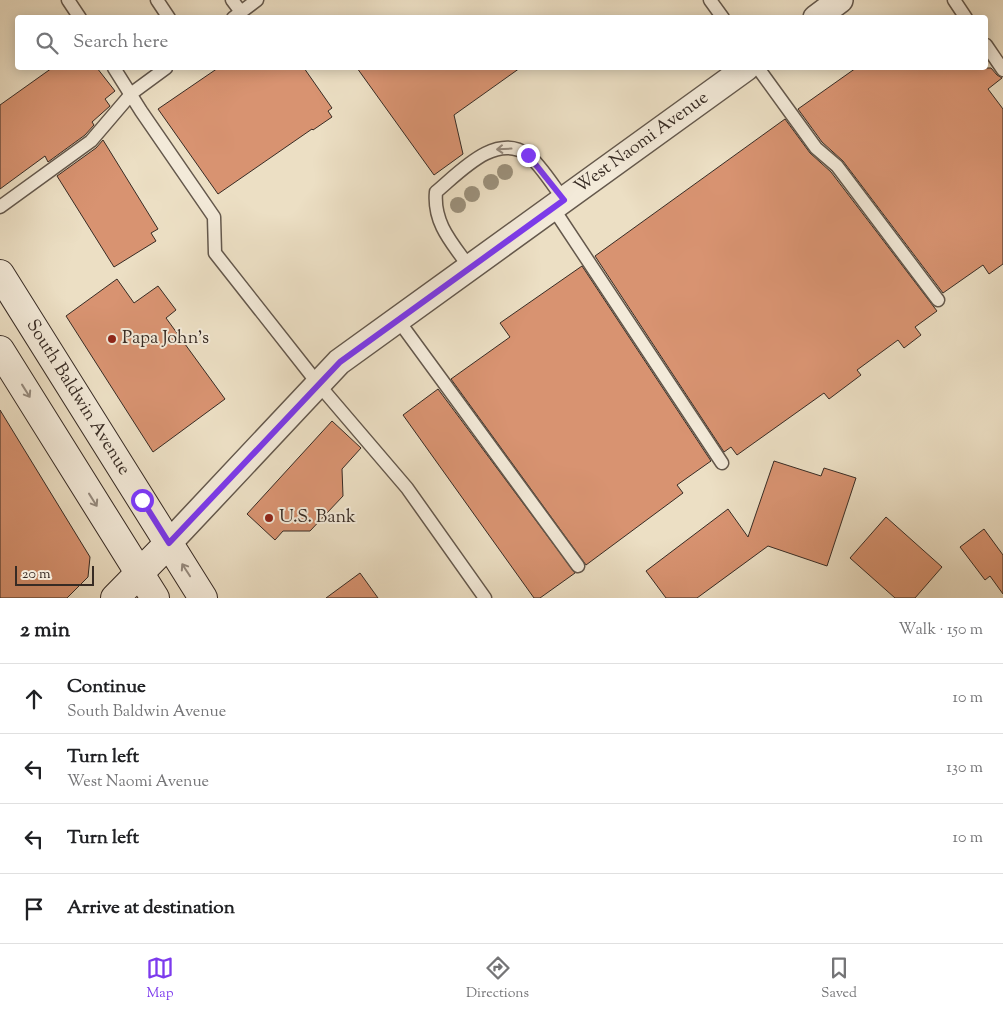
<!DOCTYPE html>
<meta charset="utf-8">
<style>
body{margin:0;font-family:"Sorts Mill Goudy",serif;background:#f6f6f6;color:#202124}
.scale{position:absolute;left:15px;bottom:12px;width:79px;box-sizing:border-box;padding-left:5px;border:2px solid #372b24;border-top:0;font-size:14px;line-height:18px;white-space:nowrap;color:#372b24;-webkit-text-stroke:4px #f3ead9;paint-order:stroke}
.stop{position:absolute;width:15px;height:15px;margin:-11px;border:4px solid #7c3aed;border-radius:50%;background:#fff}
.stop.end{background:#7c3aed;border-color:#fff;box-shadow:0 1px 5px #0008}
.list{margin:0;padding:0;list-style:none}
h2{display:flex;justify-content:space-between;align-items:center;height:65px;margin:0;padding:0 20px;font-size:21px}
h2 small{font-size:16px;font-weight:400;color:#757577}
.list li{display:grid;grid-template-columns:32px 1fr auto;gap:15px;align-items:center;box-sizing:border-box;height:70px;padding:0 20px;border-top:1px solid #e0e0e0}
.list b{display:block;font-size:19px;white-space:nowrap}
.list p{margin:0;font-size:16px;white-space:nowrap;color:#757577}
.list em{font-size:16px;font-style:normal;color:#757577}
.icon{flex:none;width:28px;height:28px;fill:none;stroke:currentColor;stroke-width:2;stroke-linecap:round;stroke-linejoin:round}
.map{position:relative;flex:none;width:1003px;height:598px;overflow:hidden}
.search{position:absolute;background:#fff;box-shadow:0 2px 12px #0003;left:15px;right:15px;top:15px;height:55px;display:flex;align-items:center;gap:12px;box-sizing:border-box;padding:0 18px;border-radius:5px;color:#757577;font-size:19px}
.sheet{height:345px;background:#fff}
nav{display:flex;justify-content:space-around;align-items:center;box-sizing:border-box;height:70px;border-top:1px solid #e0e0e0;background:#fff;font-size:14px;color:#757577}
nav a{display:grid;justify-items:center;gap:2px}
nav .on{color:#7c3aed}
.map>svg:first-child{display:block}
.building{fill:#d89371;stroke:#372b24}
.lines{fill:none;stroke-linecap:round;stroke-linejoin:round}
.lane-casing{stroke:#64584c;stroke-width:15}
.street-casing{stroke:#64584c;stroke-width:28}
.secondary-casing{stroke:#372b24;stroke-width:30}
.lane{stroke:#f3ead9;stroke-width:12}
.street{stroke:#f3ead9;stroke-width:25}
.secondary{stroke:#f3ead9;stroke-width:28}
.tree{fill:#9b907b}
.oneway{stroke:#958a7e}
.route{stroke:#7c3aed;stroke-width:6}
.poi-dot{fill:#8f2418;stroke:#f3ead9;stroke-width:2}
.labels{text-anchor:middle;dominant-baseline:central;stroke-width:4;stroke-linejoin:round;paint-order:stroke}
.street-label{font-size:18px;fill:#372b24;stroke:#f3ead9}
.poi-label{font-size:18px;fill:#372b24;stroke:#f3ead9;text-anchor:start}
</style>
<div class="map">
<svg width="1003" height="598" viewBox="0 0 1003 598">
<rect width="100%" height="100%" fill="#ecdfc4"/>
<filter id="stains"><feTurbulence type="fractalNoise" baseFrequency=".004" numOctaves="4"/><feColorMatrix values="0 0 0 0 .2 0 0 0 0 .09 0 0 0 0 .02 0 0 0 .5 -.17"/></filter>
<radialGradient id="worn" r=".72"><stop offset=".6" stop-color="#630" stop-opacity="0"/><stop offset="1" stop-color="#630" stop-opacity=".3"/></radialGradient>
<g class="building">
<path d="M52 68H97L115 91 105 99 110 106 92 122 94 125 85 135 48 162 45 156 0 189V105Z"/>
<path d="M218 68H304L332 108 328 111 332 117 313 130 312 129 218 194 158 109Z"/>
<path d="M357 68H520L454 115 463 154 434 175Z"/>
<path d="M856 68H991L997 75 1002 78 988 89 1003 109V264L989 274 983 265 943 293 843 161 822 142 798 109Z"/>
<path d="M785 119 810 153 831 172 937 311 915 327 921 335 904 348 898 340 857 370 861 375 829 399 824 393 737 455 731 447 724 452 595 256Z"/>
<path d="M103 140 158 229 151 233 156 241 114 267 57 176 96 148Z"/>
<path d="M582 266 711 461 677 485 683 493 586 565 451 379 510 337 500 323Z"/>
<path d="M117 279 134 303 158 286 176 310 166 318 225 399 153 452 66 316Z"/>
<path d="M438 389 575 573 540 598H534L403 415Z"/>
<path d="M0 410 90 557 88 577 67 598H0Z"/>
<path d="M332 421 361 448 342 469 343 496 310 531H283L275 540 247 514Z"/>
<path d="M774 461 821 476 824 468 856 478 827 566 768 546 697 598H666L646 571 728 509 748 537Z"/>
<path d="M886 517 942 567 915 598H895L850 558Z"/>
<path d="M984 529 1003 555V594L990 576 985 580 960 547Z"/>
<path d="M360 573 378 598H326Z"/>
</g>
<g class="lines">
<defs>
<g id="lane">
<path d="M68 0 80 18"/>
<path d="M157 0 169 18"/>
<path d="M232 0 241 12"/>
<path d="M710 0 723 18"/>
<path d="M954 0 966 18"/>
<path d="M233 18 257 0"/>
<path d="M986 45 1003 70"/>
<path d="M114 68 141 111 214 217 215 253 319 385 407 488 485 598"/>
<path d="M758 68 816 148 837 166 938 300"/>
<path d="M0 207 91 141 132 93 166 68"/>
<path d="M553 208 722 463"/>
<path d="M470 268C453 244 433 224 436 192 459 173 496 131 528 155 540 164 554 187 564 200"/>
<path d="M398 320 578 566"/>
</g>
<g id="street">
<path d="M816 18 840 0"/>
<path id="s1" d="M169 543 339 362 746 68"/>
</g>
<g id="secondary">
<path id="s2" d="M0 274 203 598"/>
<path d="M0 350 155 598"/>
<path d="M115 598 169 543"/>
</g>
</defs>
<use href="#lane" class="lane-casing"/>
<use href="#street" class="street-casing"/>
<use href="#secondary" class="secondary-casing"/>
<use href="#lane" class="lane"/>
<use href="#street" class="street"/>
<use href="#secondary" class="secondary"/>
</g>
<g class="tree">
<circle cx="505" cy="172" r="8"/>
<circle cx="491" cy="182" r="8"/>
<circle cx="472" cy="194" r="8"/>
<circle cx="458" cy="205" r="8"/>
</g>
<defs><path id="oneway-shaft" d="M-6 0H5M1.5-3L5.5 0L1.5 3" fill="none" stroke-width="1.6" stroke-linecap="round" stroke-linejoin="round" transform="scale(1.25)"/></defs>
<g class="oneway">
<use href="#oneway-shaft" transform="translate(504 149) rotate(177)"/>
<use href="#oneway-shaft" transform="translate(26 391) rotate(58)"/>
<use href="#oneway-shaft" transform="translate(93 500) rotate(58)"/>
<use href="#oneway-shaft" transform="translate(186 570) rotate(-123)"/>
</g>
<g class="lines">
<path class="route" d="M142 500 169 543 340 362 564 200 528 155"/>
</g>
<g class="poi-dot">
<circle cx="112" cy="339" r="5"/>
<circle cx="269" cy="518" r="5"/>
</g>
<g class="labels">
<g class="street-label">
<text stroke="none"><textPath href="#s1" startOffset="622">West Naomi Avenue</textPath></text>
<text stroke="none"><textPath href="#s2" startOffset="146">South Baldwin Avenue</textPath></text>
</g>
<g class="poi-label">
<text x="122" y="339">Papa John's</text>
<text x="279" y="518">U.S. Bank</text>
</g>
</g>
<rect width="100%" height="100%" filter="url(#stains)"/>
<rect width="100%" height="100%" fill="url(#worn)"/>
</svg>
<div class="scale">20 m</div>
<div class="stop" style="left:142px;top:500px"></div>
<div class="stop end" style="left:528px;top:155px"></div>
<div class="search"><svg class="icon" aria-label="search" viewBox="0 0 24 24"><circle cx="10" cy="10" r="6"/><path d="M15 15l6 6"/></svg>Search here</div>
</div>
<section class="sheet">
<h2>2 min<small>Walk · 150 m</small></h2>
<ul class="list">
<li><svg class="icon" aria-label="ahead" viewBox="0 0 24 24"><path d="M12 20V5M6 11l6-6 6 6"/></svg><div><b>Continue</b><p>South Baldwin Avenue</p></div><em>10 m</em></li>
<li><svg class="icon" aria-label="left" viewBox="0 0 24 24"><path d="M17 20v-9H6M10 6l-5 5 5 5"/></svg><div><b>Turn left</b><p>West Naomi Avenue</p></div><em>130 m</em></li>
<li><svg class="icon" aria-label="left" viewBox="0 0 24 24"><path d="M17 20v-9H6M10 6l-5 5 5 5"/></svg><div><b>Turn left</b></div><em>10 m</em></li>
<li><svg class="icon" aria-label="arrive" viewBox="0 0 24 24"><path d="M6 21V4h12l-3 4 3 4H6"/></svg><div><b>Arrive at destination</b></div></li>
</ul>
</section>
<nav>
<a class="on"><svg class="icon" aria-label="map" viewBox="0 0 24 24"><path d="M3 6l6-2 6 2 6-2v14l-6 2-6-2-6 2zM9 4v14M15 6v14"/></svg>Map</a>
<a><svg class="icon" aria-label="directions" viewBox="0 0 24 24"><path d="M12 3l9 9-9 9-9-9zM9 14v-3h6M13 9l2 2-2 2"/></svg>Directions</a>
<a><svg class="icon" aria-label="saved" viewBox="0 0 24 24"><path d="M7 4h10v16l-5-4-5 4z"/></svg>Saved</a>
</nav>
